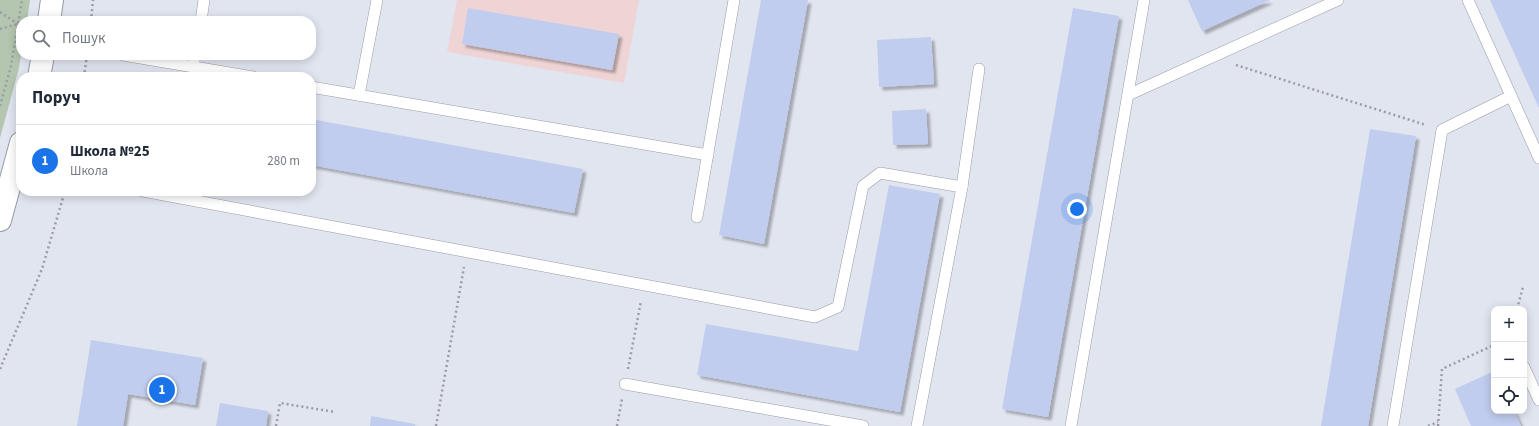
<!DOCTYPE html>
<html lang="uk">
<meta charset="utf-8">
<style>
body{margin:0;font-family:"Source Sans 3",sans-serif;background:#f2f2f3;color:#1f2937}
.controls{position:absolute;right:12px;bottom:12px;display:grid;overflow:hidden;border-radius:8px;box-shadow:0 2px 10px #0003}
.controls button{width:36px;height:36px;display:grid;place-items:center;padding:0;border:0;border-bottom:1px solid #e0e1e3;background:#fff;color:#1f2937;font:20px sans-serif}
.you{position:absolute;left:1077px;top:209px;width:14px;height:14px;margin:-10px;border:3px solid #fff;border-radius:50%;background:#1a73e8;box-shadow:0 0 0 6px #1a73e833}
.badge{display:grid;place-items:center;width:26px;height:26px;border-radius:50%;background:#1a73e8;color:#fff;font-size:13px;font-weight:700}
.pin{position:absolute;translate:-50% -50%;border:2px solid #fff;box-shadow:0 1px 4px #0006}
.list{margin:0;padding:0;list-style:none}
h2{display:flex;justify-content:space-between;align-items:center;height:52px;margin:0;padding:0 16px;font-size:17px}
h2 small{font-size:13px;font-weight:400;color:#747a83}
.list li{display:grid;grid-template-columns:26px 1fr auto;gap:12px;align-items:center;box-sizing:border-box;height:72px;padding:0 16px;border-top:1px solid #e0e1e3}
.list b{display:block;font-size:15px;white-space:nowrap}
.list p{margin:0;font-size:13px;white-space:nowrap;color:#747a83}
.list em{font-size:13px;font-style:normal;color:#747a83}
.icon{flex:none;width:22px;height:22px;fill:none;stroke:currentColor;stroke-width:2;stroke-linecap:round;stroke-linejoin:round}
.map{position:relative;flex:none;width:1539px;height:426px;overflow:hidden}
.search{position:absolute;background:#fff;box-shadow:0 2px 10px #0003;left:16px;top:16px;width:300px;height:44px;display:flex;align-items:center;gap:10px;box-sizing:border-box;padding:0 14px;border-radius:16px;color:#747a83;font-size:15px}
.panel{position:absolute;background:#fff;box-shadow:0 2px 10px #0003;left:16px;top:72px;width:300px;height:124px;border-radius:16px}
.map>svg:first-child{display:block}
.industrial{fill:#efd4d5}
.green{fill:#b4c6af}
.building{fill:#c1cdee;filter:url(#shadow)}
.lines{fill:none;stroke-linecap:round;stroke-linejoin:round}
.service-casing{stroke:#979ba5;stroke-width:12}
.minor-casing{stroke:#979ba5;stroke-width:24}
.path{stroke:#9a9da5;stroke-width:2.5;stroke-dasharray:2 3;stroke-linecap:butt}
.service{stroke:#fff;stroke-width:11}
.minor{stroke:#fff;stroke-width:22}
</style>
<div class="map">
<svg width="1539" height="426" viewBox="0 0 1539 426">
<defs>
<filter id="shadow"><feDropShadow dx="3.5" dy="3.5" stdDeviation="1" flood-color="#0004"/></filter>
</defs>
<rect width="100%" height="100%" fill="#e1e5f0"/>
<path class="industrial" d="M457 0H639L624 83 447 52Z"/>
<path class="green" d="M0 0H30L27 21H21V54L19 68 0 138Z"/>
<g class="building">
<path d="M761 0H808L764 244 719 235Z"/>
<path d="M1188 0H1270L1202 31Z"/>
<path d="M1490 0H1539V108Z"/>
<path d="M468 8 619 34 612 70 462 44Z"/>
<path d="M1073 8 1119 16 1048 417 1002 409Z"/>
<path d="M931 37 934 84 879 87 877 40Z"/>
<path d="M926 109 928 144 893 145 892 111Z"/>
<path d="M311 119 583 169 574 213 311 165Z"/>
<path d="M1370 129 1416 136 1404 210 1368 426H1321Z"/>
<path d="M889 185 940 194 900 412 697 375 706 324 858 351Z"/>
<path d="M91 340 203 358 195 405 128 394 123 426H77Z"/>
<path d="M1494 371V411H1514L1521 426H1471L1455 389Z"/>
<path d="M220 403 268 411 266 426H216Z"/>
<path d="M371 416 415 424V426H370Z"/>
</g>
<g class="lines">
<defs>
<g id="service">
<path d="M1468 0 1539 158"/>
<path d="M201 21 204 0"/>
<path d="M123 55 253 77"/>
<path d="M193 67 195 55"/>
<path d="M311 87 708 155"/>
<path d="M359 95 377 0"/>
<path d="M1128 95 1338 0"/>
<path d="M962 187 979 69"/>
<path d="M143 191 815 317 838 307 863 186 880 173 962 187 917 426"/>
<path d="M697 217 734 0"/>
<path d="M1524 367 1539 400"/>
<path d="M625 384 863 426"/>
<path d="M1071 426 1144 0"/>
<path d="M1393 426 1442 130 1511 96"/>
</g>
<g id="minor">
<path d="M49 21 52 0"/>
<path d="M39 77 43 55"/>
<path d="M0 220 21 143"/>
</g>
</defs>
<use href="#service" class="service-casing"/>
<use href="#minor" class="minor-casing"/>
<g class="path">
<path d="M0 12 21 26"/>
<path d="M91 21 93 0"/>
<path d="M0 29 18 24"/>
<path d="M1236 65 1426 125"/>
<path d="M84 77 87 55"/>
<path d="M0 106 11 66 22 0"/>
<path d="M1517 309 1523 287"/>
<path d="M0 369 42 269 65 191"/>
<path d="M628 369 641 301"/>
<path d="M276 426 280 403 335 412"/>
<path d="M436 426 464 267"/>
<path d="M617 426 622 399"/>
<path d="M1428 426 1438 422"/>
<path d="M1438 426 1442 369 1494 345"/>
</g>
<use href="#service" class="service"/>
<use href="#minor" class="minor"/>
</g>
</svg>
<div class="controls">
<button>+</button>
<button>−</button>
<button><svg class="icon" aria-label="locate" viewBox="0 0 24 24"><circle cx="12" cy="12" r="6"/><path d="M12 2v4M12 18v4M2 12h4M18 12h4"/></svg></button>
</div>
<div class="you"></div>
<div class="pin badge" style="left:162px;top:390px">1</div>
<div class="search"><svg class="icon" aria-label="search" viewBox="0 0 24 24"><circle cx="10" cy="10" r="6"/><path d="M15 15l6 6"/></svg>Пошук</div>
<section class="panel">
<h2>Поруч<small></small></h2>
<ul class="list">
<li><span class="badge">1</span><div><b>Школа №25</b><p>Школа</p></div><em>280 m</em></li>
</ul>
</section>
</div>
